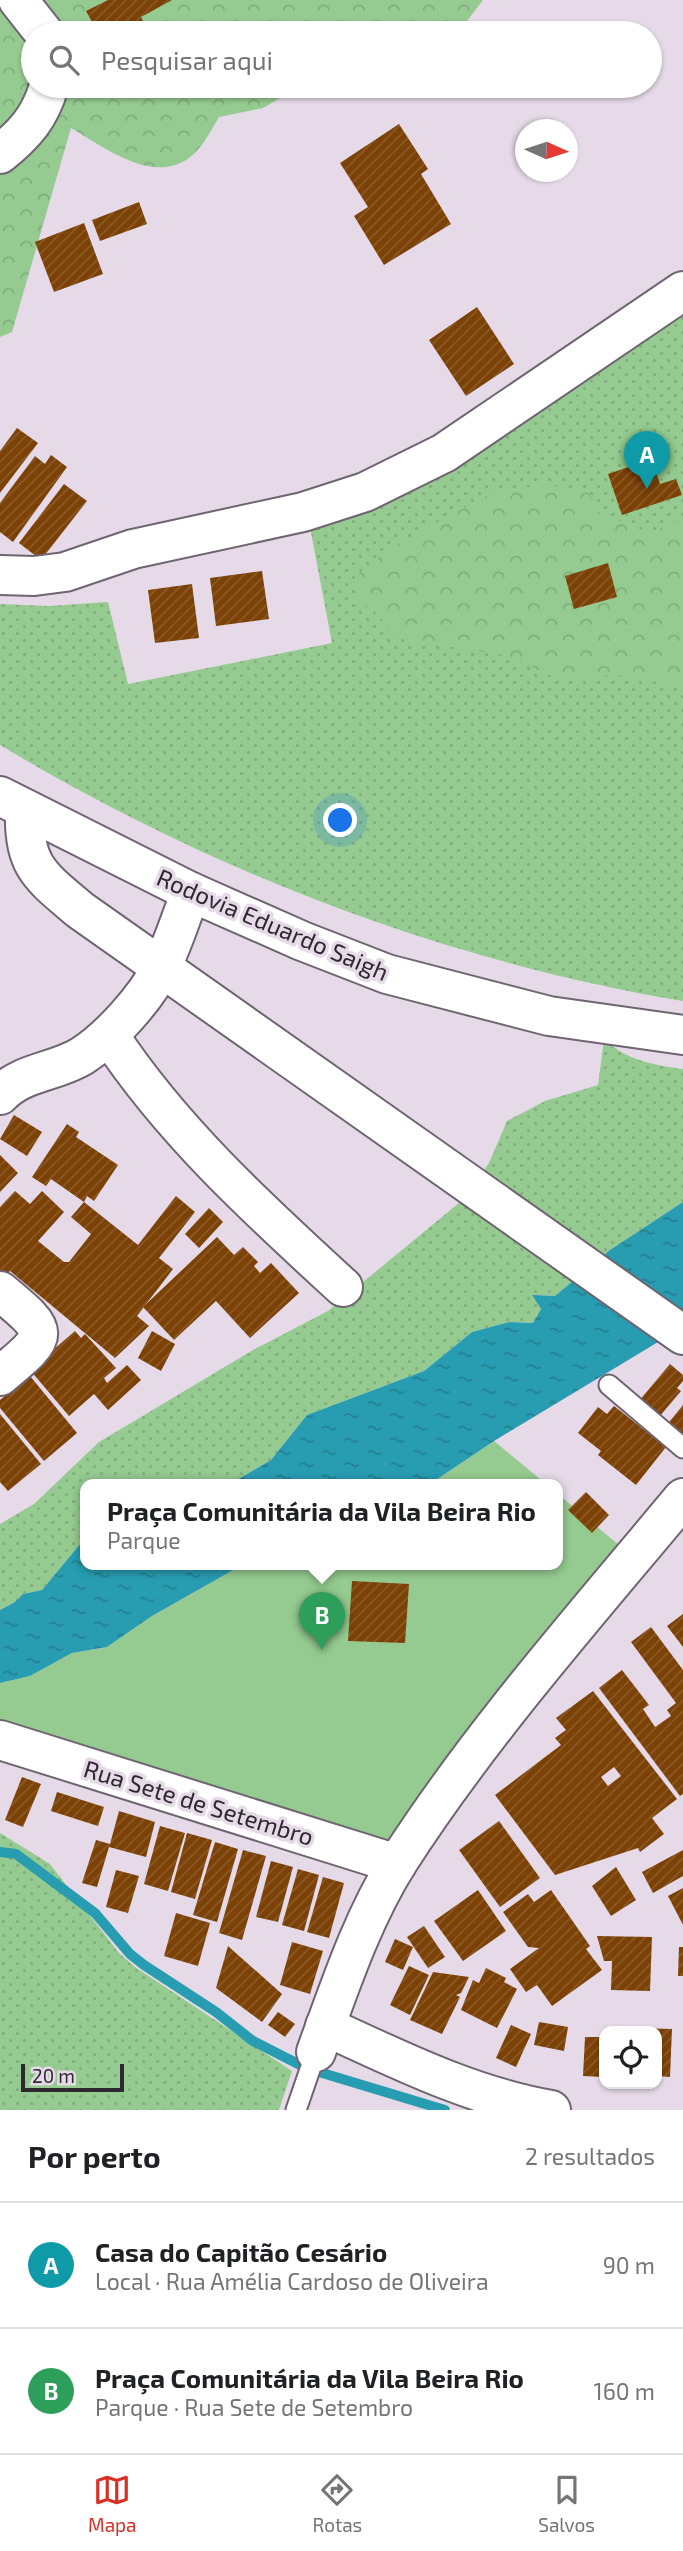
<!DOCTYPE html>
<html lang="pt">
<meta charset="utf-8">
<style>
body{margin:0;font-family:"Exo 2",sans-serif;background:#f2f2f2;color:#202124}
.controls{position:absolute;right:21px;bottom:21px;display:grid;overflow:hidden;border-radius:14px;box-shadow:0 2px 5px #0004}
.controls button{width:63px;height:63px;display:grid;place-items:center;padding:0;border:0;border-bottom:2px solid #e0e0e0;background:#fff;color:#202124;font:35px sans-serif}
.compass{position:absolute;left:515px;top:119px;width:63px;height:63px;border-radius:50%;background:#fff;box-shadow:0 2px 5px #0004;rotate:93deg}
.scale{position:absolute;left:21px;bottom:18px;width:103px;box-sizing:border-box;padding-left:7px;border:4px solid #2d282e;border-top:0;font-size:19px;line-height:24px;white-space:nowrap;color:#2d282e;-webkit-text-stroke:5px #e6dae8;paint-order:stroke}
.you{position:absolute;left:341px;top:821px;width:24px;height:24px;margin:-18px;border:5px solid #fff;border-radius:50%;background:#1a73e8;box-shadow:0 0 0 10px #1a73e833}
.badge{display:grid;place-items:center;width:46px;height:46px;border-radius:50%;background:#d93025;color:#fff;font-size:23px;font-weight:700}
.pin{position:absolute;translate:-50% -58px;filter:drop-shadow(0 2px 4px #0008)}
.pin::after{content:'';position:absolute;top:37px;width:24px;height:21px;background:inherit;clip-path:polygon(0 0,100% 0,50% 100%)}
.popup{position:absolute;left:80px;top:1479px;width:483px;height:91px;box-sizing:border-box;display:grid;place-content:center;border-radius:14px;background:#fff;filter:drop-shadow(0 2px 5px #0005);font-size:23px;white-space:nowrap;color:#757577}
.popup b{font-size:26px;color:#202124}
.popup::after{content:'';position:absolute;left:50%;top:100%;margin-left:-14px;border:14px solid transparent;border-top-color:#fff}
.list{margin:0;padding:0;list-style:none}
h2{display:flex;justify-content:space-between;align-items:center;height:91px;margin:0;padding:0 28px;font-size:30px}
h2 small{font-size:23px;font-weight:400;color:#757577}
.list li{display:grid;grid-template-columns:46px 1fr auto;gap:21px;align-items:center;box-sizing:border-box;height:126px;padding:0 28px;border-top:2px solid #e0e0e0}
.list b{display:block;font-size:26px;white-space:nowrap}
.list p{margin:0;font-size:23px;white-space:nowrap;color:#757577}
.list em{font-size:23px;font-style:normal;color:#757577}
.icon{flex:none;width:38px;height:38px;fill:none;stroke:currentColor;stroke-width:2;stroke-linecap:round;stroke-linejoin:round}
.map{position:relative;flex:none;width:683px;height:2110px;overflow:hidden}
.search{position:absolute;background:#fff;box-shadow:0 2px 5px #0004;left:21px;right:21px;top:21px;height:77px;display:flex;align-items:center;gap:18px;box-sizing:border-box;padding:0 24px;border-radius:38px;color:#757577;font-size:26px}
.sheet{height:343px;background:#fff}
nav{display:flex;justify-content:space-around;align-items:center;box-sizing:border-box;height:98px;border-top:2px solid #e0e0e0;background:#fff;font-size:19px;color:#757577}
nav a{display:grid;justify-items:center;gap:4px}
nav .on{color:#d93025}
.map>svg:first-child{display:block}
.grass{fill:url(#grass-dots)}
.forest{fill:url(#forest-crowns)}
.green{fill:#95cb90}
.water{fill:url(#water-ripples)}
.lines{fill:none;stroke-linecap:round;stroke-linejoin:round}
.stream{stroke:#289db2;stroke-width:10}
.building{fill:url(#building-hatch);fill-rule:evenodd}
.lane-casing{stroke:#6f6471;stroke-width:23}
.street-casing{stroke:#6f6471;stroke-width:42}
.secondary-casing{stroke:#6f6471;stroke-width:42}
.highway-casing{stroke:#6f6471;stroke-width:42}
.lane{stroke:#fff;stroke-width:19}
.street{stroke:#fff;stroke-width:38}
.secondary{stroke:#fff;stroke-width:38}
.highway{stroke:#fff;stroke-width:38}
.labels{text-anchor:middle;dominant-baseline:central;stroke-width:7;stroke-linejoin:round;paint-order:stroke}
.street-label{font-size:24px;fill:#2d282e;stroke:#e6dae8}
</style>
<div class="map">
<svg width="683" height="2110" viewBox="0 0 683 2110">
<defs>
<pattern id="grass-dots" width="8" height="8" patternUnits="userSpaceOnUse" patternTransform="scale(1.75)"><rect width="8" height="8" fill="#95cb90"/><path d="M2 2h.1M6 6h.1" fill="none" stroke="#81ae7c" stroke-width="1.8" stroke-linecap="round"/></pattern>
<pattern id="forest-crowns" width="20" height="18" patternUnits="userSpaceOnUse" patternTransform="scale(1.75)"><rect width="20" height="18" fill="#95cb90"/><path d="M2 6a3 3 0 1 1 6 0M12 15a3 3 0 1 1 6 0" fill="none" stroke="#81ae7c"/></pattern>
<pattern id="water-ripples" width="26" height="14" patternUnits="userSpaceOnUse" patternTransform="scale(1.75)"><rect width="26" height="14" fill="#289db2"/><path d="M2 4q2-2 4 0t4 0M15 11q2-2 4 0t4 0" fill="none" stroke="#238091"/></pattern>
<pattern id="building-hatch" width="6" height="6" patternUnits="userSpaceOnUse" patternTransform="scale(1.75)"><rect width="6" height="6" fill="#7c4105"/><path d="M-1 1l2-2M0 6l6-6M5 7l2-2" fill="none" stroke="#8a5a2a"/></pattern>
</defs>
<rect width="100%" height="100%" fill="#e6dae8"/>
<g class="grass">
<path d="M683 286V1001C443 961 208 870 0 745V604L49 606 108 602 128 684 332 643 306 506 365 487Z"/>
<path d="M604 1040C628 1060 652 1065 683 1069V1202L610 1250 555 1296 532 1295 541 1309 533 1323 509 1322 472 1332 424 1371 307 1415 271 1460 230 1484H86V1537L42 1590 23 1594 15 1602 0 1610V1524L34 1504 99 1442 253 1350 328 1311 465 1198 489 1163 507 1121 545 1101 598 1085Z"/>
<path d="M0 1833 50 1864 119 1953 135 1967 292 2071 279 2110H0Z"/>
</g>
<g class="forest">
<path d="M0 0H483L458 33H33V86H300L263 108 219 117C210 132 201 151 186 160 150 183 102 146 71 128L12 332 0 337Z"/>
<path d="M543 485 587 490 600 513 650 533 683 517V693L670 684 614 675 563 681 505 655 417 642 395 635 375 612 359 600 355 577 390 548 492 493Z"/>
</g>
<g class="green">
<path d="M494 1441 546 1484H430Z"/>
<path d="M558 1494 632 1556 395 1861 0 1734V1683L30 1676 72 1653 107 1647 152 1616 235 1569 254 1564H558Z"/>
</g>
<g class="water">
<path d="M683 1202V1327L494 1441 430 1484H230L271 1460 307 1415 424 1371 472 1332 509 1322 533 1323 541 1309 532 1295 555 1296 610 1250Z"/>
<path d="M86 1537V1564H254L235 1569 152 1616 107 1647 72 1653 30 1676 0 1683V1610L15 1602 23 1594 42 1590Z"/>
</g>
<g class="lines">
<g class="stream">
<path d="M0 1852 16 1854 95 1913 130 1954 144 1965 216 2012 253 2041 304 2067"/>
<path d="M319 2072 445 2110"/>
</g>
</g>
<g class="building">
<path d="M108 0H172L141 17 149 33H98L86 11Z"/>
<path d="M399 124 428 169 421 174 451 224 384 265 354 216 368 207 340 163Z"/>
<path d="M139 202 147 224 100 241 92 220Z"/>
<path d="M84 223 103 274 54 292 35 242Z"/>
<path d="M477 307 514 364 466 396 429 340Z"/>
<path d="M17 428 38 443 0 493V451Z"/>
<path d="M51 455 67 467 13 542 0 532V503L35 456 45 464Z"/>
<path d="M652 459 660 484 676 479 682 495 622 515 608 474Z"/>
<path d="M64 484 87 501 41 560 19 543Z"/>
<path d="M608 563 617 597 574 609 565 576Z"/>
<path d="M262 571 269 619 216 626 210 578Z"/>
<path d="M192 584 199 638 155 643 148 590Z"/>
<path d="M14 1115 42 1132 27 1156 0 1139Z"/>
<path d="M67 1124 79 1132 76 1137 118 1165 94 1201 87 1196 84 1202 138 1245 176 1196 195 1212 159 1258 173 1269 137 1316 149 1326 115 1358 10 1271 4 1277 0 1273V1207L15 1191 30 1204 42 1191 64 1212 38 1241 64 1262H69L91 1234 71 1217 84 1202 51 1179 46 1186 32 1177Z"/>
<path d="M0 1155 18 1173 0 1192Z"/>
<path d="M209 1208 223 1222 199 1248 185 1234Z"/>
<path d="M217 1237 234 1255 243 1247 258 1262 254 1266 260 1273 271 1263 299 1293 250 1338 216 1301 174 1340 143 1307Z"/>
<path d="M75 1331 81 1338 85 1334 116 1368 104 1378 107 1383 127 1365 141 1380 108 1410 94 1394 69 1416 30 1370Z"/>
<path d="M152 1331 175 1344 161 1371 138 1358Z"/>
<path d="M670 1364 683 1375V1381L677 1388 681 1391 659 1417 639 1401Z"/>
<path d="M30 1376 77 1433 44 1461 0 1408V1400Z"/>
<path d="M683 1405V1435L680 1438 666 1426Z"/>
<path d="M614 1406 666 1447 636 1485 598 1455 601 1451 578 1433 598 1407 607 1414Z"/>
<path d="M0 1414 41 1464 8 1491 0 1482Z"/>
<path d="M586 1492 609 1515 592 1533 568 1510Z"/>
<path d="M352 1581 409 1584 405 1643 348 1641Z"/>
<path d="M683 1614V1647L667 1626Z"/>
<path d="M651 1627 683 1670V1794L680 1796 599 1688 622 1670 649 1705 643 1709 655 1727 671 1716 667 1710 676 1703 631 1642Z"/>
<path d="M593 1691 677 1799 652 1818 664 1834 640 1852 638 1848 555 1875 495 1795 561 1745 555 1738 566 1730 556 1718ZM614 1767 621 1776 608 1786 601 1777Z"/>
<path d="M22 1777 41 1784 23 1827 5 1820Z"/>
<path d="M57 1792 104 1807 98 1826 51 1811Z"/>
<path d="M119 1811 155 1822 146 1857 109 1847 97 1887 82 1883 96 1840 110 1844Z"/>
<path d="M499 1821 540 1878 500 1907 459 1850Z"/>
<path d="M160 1826 185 1833 168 1891 144 1884Z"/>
<path d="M187 1833 212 1840 195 1899 171 1892Z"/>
<path d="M215 1842 238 1849 217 1922 193 1915Z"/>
<path d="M243 1850 266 1856 242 1940 219 1933Z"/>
<path d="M683 1850V1876L653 1893 642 1872Z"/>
<path d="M271 1861 293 1867 278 1922 256 1917Z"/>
<path d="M616 1867 636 1900 611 1916 592 1886Z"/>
<path d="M298 1869 319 1875 304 1931 282 1925Z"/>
<path d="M116 1870 139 1876 128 1913 106 1907Z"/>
<path d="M323 1877 344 1883 329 1938 307 1932Z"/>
<path d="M683 1888V1925L668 1896Z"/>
<path d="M478 1890 506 1931 463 1961 434 1921Z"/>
<path d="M551 1890 590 1946 586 1949 602 1970 552 2006 537 1985 526 1992 510 1969 539 1948 528 1947 503 1912 528 1894 534 1902Z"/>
<path d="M176 1913 210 1923 198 1966 164 1956Z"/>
<path d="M424 1926 445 1957 428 1968 407 1937Z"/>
<path d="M597 1936 652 1937 650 1991 611 1990 612 1961H604Z"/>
<path d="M395 1939 413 1947 403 1970 385 1962Z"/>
<path d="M292 1942 323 1951 310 1994 280 1985Z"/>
<path d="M228 1946 282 1994 262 2022 216 1988Z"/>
<path d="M679 1947H683V1976H678Z"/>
<path d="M409 1966 429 1975 410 2015 390 2005Z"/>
<path d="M486 1968 506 1978 504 1982 517 1989 497 2028 461 2010 473 1980 479 1983Z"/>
<path d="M433 1972 469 1977 461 1993 456 1995 460 1997 442 2034 410 2020Z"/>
<path d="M278 2012 295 2024 285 2037 268 2025Z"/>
<path d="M539 2022 568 2027 564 2051 534 2045Z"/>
<path d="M511 2025 531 2034 516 2067 496 2058Z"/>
<path d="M634 2028 672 2029 670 2077 657 2076V2031H634Z"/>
<path d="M585 2037H604V2077L583 2076Z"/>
</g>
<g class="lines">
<defs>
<g id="lane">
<path d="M609 1385 683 1448"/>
<path d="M296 2110 316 2052"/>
</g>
<g id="street">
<path d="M18 0 44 33"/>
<path d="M0 154C25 134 40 117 49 86"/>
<path d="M0 575 34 576 65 572 133 549 303 512 365 492 444 453 683 291"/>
<path d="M109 1035C172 1131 259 1210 343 1287"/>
<path d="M0 1095C23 1071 54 1073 82 1056 110 1038 146 998 161 968 173 944 181 917 191 892"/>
<path d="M0 1291C51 1333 51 1334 0 1376"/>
<path d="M0 1740 397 1864"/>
<path d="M325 2026C399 2060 471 2096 551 2110"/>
<path d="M316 2052C339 1989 362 1919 398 1862 481 1733 585 1616 683 1498"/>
</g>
<path id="secondary" d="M25 811C23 866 40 876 80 910L683 1335"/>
<path id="highway" d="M0 796 191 892 302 941 387 974 549 1016 683 1035"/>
</defs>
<use href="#lane" class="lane-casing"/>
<use href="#street" class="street-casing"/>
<use href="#secondary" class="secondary-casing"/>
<use href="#highway" class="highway-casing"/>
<use href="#lane" class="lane"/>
<use href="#street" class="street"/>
<use href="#secondary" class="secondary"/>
<use href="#highway" class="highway"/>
</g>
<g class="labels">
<g class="street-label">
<text transform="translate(273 924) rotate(23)">Rodovia Eduardo Saigh</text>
<text transform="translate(199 1802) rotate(17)">Rua Sete de Setembro</text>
</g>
</g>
</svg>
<div class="controls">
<button><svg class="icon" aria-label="locate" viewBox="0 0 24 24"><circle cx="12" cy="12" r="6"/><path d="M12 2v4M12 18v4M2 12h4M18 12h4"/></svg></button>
</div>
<svg class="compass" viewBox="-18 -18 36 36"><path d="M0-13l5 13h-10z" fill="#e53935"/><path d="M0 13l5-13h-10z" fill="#757577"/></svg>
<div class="scale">20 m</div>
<div class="you"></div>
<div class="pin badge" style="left:647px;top:489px;background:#0f9aa8">A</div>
<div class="pin badge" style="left:322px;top:1650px;background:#2e9e5b">B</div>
<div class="popup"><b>Praça Comunitária da Vila Beira Rio</b>Parque</div>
<div class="search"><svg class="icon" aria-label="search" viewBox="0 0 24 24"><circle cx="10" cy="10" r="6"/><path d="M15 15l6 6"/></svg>Pesquisar aqui</div>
</div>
<section class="sheet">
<h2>Por perto<small>2 resultados</small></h2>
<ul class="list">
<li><span class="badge" style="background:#0f9aa8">A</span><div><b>Casa do Capitão Cesário</b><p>Local · Rua Amélia Cardoso de Oliveira</p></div><em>90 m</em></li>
<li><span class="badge" style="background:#2e9e5b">B</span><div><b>Praça Comunitária da Vila Beira Rio</b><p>Parque · Rua Sete de Setembro</p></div><em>160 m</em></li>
</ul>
</section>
<nav>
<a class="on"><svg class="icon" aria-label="map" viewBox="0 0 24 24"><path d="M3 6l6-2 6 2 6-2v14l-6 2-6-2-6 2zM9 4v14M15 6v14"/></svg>Mapa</a>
<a><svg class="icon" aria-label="directions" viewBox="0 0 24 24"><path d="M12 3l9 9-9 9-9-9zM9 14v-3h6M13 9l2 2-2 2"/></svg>Rotas</a>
<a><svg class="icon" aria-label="saved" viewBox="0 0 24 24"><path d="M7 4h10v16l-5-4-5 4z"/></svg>Salvos</a>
</nav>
